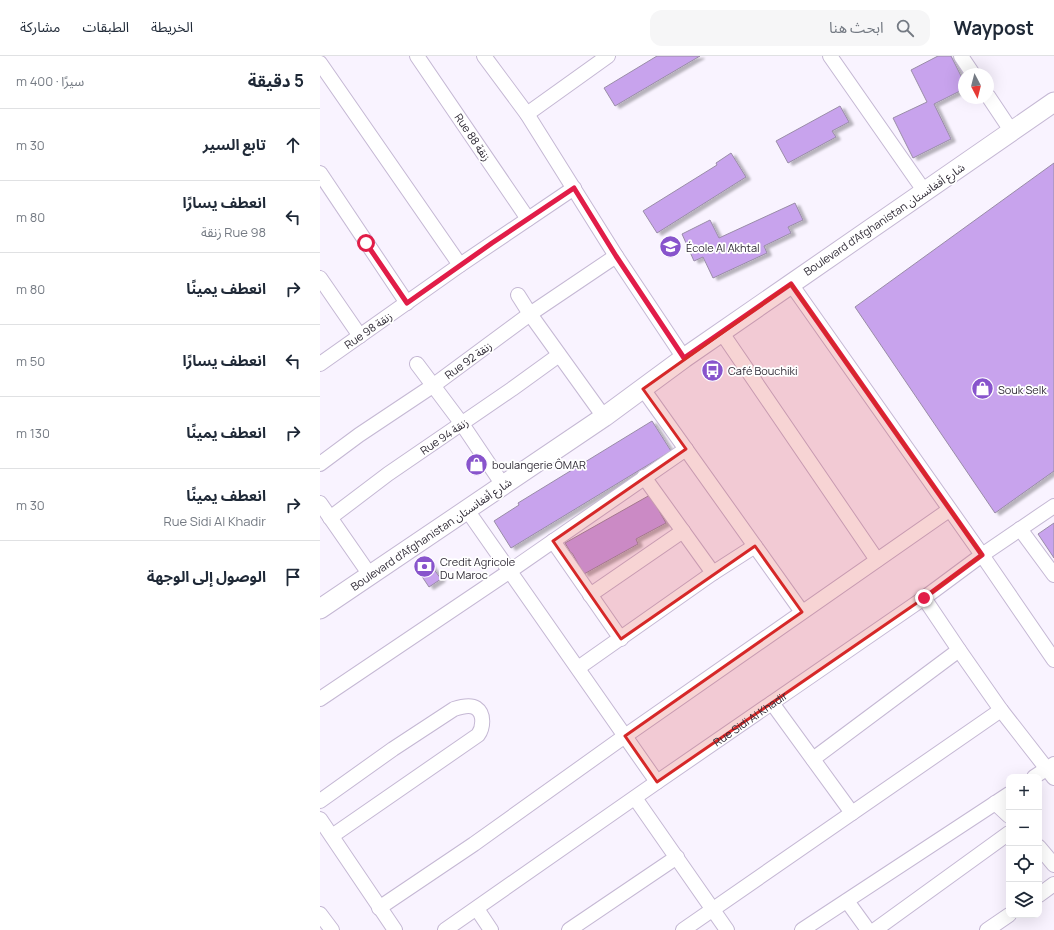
<!DOCTYPE html>
<html lang="ar">
<meta charset="utf-8">
<style>
body{margin:0;font-family:Manrope,"Noto Sans Arabic",sans-serif;background:#f6f6f7;color:#1f2937;direction:rtl}
.controls{position:absolute;right:12px;bottom:12px;display:grid;overflow:hidden;border-radius:8px;box-shadow:0 4px 16px #0002}
.controls button{width:36px;height:36px;display:grid;place-items:center;padding:0;border:0;border-bottom:1px solid #e0e1e3;background:#fff;color:#1f2937;font:20px sans-serif}
.compass{position:absolute;left:638px;top:12px;width:36px;height:36px;border-radius:50%;background:#fff;box-shadow:0 4px 16px #0002;rotate:173deg}
.stop{position:absolute;width:12px;height:12px;margin:-9px;border:3px solid #e11d48;border-radius:50%;background:#fff}
.stop.end{background:#e11d48;border-color:#fff;box-shadow:0 1px 4px #0008}
.list{margin:0;padding:0;list-style:none}
h2{display:flex;justify-content:space-between;align-items:center;height:52px;margin:0;padding:0 16px;font-size:17px}
h2 small{font-size:13px;font-weight:400;color:#747a83}
.list li{display:grid;grid-template-columns:26px 1fr auto;gap:12px;align-items:center;box-sizing:border-box;height:72px;padding:0 16px;border-top:1px solid #e0e1e3}
.list b{display:block;font-size:15px;white-space:nowrap}
.list p{margin:0;font-size:13px;white-space:nowrap;color:#747a83}
.list em{font-size:13px;font-style:normal;color:#747a83}
.icon{flex:none;width:22px;height:22px;fill:none;stroke:currentColor;stroke-width:2;stroke-linecap:round;stroke-linejoin:round}
.map{position:relative;flex:none;width:734px;height:874px;overflow:hidden;direction:ltr}
header{display:flex;align-items:center;gap:24px;box-sizing:border-box;height:56px;padding:0 20px;background:#fff;border-bottom:1px solid #e0e1e3}
header strong{font-size:19px}
nav{display:flex;gap:22px;margin-inline-start:auto;font-size:14px}
.search{width:280px;height:36px;background:#f6f6f7;display:flex;align-items:center;gap:10px;box-sizing:border-box;padding:0 14px;border-radius:12px;color:#747a83;font-size:15px}
main{display:flex}
aside{flex:1;background:#fff}
.map>svg:first-child{display:block}
.building{fill:#c8a3ed;stroke:#998ca7;filter:url(#shadow)}
.lines{fill:none;stroke-linecap:round;stroke-linejoin:round}
.street-casing{stroke:#c5b8d4;stroke-width:16}
.secondary-casing{stroke:#c5b8d4;stroke-width:21}
.street{stroke:#fff;stroke-width:14}
.secondary{stroke:#fff;stroke-width:19}
.route{stroke:#e11d48;stroke-width:5}
.marked{fill:#d62828;fill-opacity:0.2;stroke:#d62828;stroke-width:3;stroke-linejoin:round}
.labels{text-anchor:middle;dominant-baseline:central;stroke-width:3.5;stroke-linejoin:round;paint-order:stroke}
.street-label{font-size:11px;fill:#302b36;stroke:#fff}
.poi-label{font-size:11px;fill:#302b36;stroke:#fff;text-anchor:start}
</style>
<header>
<strong>Waypost</strong>
<div class="search"><svg class="icon" aria-label="search" viewBox="0 0 24 24"><circle cx="10" cy="10" r="6"/><path d="M15 15l6 6"/></svg>ابحث هنا</div>
<nav><a>الخريطة</a><a>الطبقات</a><a>مشاركة</a></nav>
</header>
<main>
<div class="map">
<svg width="734" height="874" viewBox="0 0 734 874">
<defs>
<filter id="shadow"><feDropShadow dx="4.5" dy="2.5" stdDeviation="1" flood-color="#0004"/></filter>
</defs>
<rect width="100%" height="100%" fill="#f9f3ff"/>
<g class="building">
<path d="M337 0H380L295 50 284 32Z"/>
<path d="M618 0H631L644 26V33L614 48 631 83 593 102 573 62 607 46 591 14Z"/>
<path d="M520 50 529 66 512 75 516 81 468 107 456 85Z"/>
<path d="M411 97 426 121 337 177 323 155 397 109 396 107Z"/>
<path d="M734 107V415L675 457 535 251Z"/>
<path d="M475 147 483 164 468 171 471 177 444 190 447 197 393 222 383 201 374 205 362 178 390 164 399 182Z"/>
<path d="M332 365 351 395 191 492 174 465 199 449 198 447Z"/>
<path d="M330 439 346 467 316 483 318 488 264 518 252 497H251L245 487Z"/>
<path d="M734 467V502L718 478Z"/>
<path d="M108 505 121 523 109 531 97 513Z"/>
</g>
<g class="lines">
<defs>
<g id="street">
<path d="M97 0 208 163"/>
<path d="M164 0 207 58 296 200 364 302"/>
<path d="M510 0 605 136"/>
<path d="M641 0 653 18"/>
<path d="M0 7 140 209"/>
<path d="M668 40 692 76"/>
<path d="M207 58 288 0"/>
<path d="M0 117 87 247"/>
<path d="M0 222 40 280"/>
<path d="M471 228 662 499 734 604"/>
<path d="M198 239 210 258 284 361"/>
<path d="M402 277 557 504"/>
<path d="M0 308 140 209 254 132"/>
<path d="M97 308 142 368 183 429"/>
<path d="M323 333 482 556"/>
<path d="M0 408 39 379 114 329 210 258 296 200"/>
<path d="M324 421 393 517"/>
<path d="M0 447 50 519"/>
<path d="M147 454 337 726"/>
<path d="M10 462 68 418 192 333 239 299"/>
<path d="M700 473 734 519"/>
<path d="M233 485 301 583"/>
<path d="M270 539 363 475"/>
<path d="M604 542 639 594 681 654 734 722"/>
<path d="M258 612 393 517 435 490"/>
<path d="M0 643 190 515 366 393"/>
<path d="M452 647 532 757"/>
<path d="M493 703 639 594"/>
<path d="M714 721 734 708"/>
<path d="M315 742 407 874"/>
<path d="M0 745 73 693 134 653C140 651 150 648 156 652 165 658 163 672 158 679L12 780"/>
<path d="M675 747 689 760"/>
<path d="M0 763 75 874"/>
<path d="M719 791 734 809"/>
<path d="M719 839 734 828"/>
<path d="M527 845 548 874"/>
<path d="M59 852 154 788 305 680 629 454"/>
<path d="M157 853 171 874"/>
<path d="M0 858 12 874"/>
<path id="s1" d="M125 874 337 726 604 542 662 499 734 450"/>
<path d="M249 874 357 801"/>
<path d="M363 874 681 654"/>
<path d="M482 874 689 738"/>
<path d="M555 874 689 777"/>
<path d="M667 874 689 859"/>
</g>
<path id="secondary" d="M0 553 284 361 364 302 471 228 734 46"/>
</defs>
<use href="#street" class="street-casing"/>
<use href="#secondary" class="secondary-casing"/>
<use href="#street" class="street"/>
<use href="#secondary" class="secondary"/>
</g>
<g class="lines">
<path class="route" d="M46 187 87 247 172 187 254 132 296 200 364 302 471 228 662 499 604 542"/>
</g>
<path class="marked" d="M471 228 662 499 604 542 337 726 305 680 482 556 435 490 301 583 233 485 366 393 323 333Z"/>
<defs>
<symbol id="school-disc" viewBox="-11 -11 22 22"><circle r="9.5" fill="#8854cc" stroke="#fff"/><path d="M0-5L7-2L0 1L-7-2ZM-4 1L0 2.5L4 1V4Q0 6-4 4Z" fill="#fff"/></symbol>
<symbol id="bus-disc" viewBox="-11 -11 22 22"><circle r="9.5" fill="#8854cc" stroke="#fff"/><path d="M-5-6H5V4H4V6H2V4H-2V6H-4V4H-5ZM-3.5-4V0h7V-4ZM-3.5 1.2v1.5H-2V1.2ZM2 1.2v1.5H3.5V1.2Z" fill="#fff"/></symbol>
<symbol id="shop-disc" viewBox="-11 -11 22 22"><circle r="9.5" fill="#8854cc" stroke="#fff"/><path d="M-5-2.5h2.3a2.7 3.5 0 0 1 5.4 0H5L5.5 6h-11ZM-1.5-2.5h3a1.5 2.3 0 0 0-3 0Z" fill="#fff"/></symbol>
<symbol id="bank-disc" viewBox="-11 -11 22 22"><circle r="9.5" fill="#8854cc" stroke="#fff"/><path d="M-6-4H6V4H-6ZM0-2.3a2.3 2.3 0 1 0 0 4.6a2.3 2.3 0 1 0 0-4.6Z" fill="#fff"/></symbol>
</defs>
<g fill-rule="evenodd">
<use href="#school-disc" x="338" y="178" width="25" height="25"/>
<use href="#bus-disc" x="380" y="302" width="25" height="25"/>
<use href="#shop-disc" x="650" y="320" width="25" height="25"/>
<use href="#shop-disc" x="144" y="396" width="25" height="25"/>
<use href="#bank-disc" x="92" y="498" width="25" height="25"/>
</g>
<g class="labels">
<g class="street-label">
<text transform="translate(153 81) rotate(56)">Rue 88 زنقة</text>
<text transform="translate(564 163) rotate(-34)">Boulevard d'Afghanistan شارع أفغانستان</text>
<text transform="translate(48 274) rotate(-35)">Rue 98 زنقة</text>
<text transform="translate(148 304) rotate(-36)">Rue 92 زنقة</text>
<text transform="translate(124 380) rotate(-34)">Rue 94 زنقة</text>
<text transform="translate(111 478) rotate(-34)">Boulevard d'Afghanistan شارع أفغانستان</text>
<text stroke="none"><textPath href="#s1" startOffset="371">Rue Sidi Al Khadir</textPath></text>
</g>
<g class="poi-label">
<text x="366" y="191">École Al Akhtal</text>
<text x="408" y="314">Café Bouchiki</text>
<text x="678" y="333">Souk Selk</text>
<text x="172" y="408">boulangerie ÔMAR</text>
<text x="120" y="505">Credit Agricole<tspan x="120" dy="13">Du Maroc</tspan></text>
</g>
</g>
</svg>
<div class="controls">
<button>+</button>
<button>−</button>
<button><svg class="icon" aria-label="locate" viewBox="0 0 24 24"><circle cx="12" cy="12" r="6"/><path d="M12 2v4M12 18v4M2 12h4M18 12h4"/></svg></button>
<button><svg class="icon" aria-label="layers" viewBox="0 0 24 24"><path d="M12 4l9 5-9 5-9-5zM3 14l9 5 9-5"/></svg></button>
</div>
<svg class="compass" viewBox="-18 -18 36 36"><path d="M0-13l5 13h-10z" fill="#e53935"/><path d="M0 13l5-13h-10z" fill="#747a83"/></svg>
<div class="stop" style="left:46px;top:187px"></div>
<div class="stop end" style="left:604px;top:542px"></div>
</div>
<aside>
<h2>5 دقيقة<small>سيرًا · 400 m</small></h2>
<ul class="list">
<li><svg class="icon" aria-label="ahead" viewBox="0 0 24 24"><path d="M12 20V5M6 11l6-6 6 6"/></svg><div><b>تابع السير</b></div><em>30 m</em></li>
<li><svg class="icon" aria-label="left" viewBox="0 0 24 24"><path d="M17 20v-9H6M10 6l-5 5 5 5"/></svg><div><b>انعطف يسارًا</b><p>Rue 98 زنقة</p></div><em>80 m</em></li>
<li><svg class="icon" aria-label="right" viewBox="0 0 24 24"><path d="M7 20v-9h11M14 6l5 5-5 5"/></svg><div><b>انعطف يمينًا</b></div><em>80 m</em></li>
<li><svg class="icon" aria-label="left" viewBox="0 0 24 24"><path d="M17 20v-9H6M10 6l-5 5 5 5"/></svg><div><b>انعطف يسارًا</b></div><em>50 m</em></li>
<li><svg class="icon" aria-label="right" viewBox="0 0 24 24"><path d="M7 20v-9h11M14 6l5 5-5 5"/></svg><div><b>انعطف يمينًا</b></div><em>130 m</em></li>
<li><svg class="icon" aria-label="right" viewBox="0 0 24 24"><path d="M7 20v-9h11M14 6l5 5-5 5"/></svg><div><b>انعطف يمينًا</b><p>Rue Sidi Al Khadir</p></div><em>30 m</em></li>
<li><svg class="icon" aria-label="arrive" viewBox="0 0 24 24"><path d="M6 21V4h12l-3 4 3 4H6"/></svg><div><b>الوصول إلى الوجهة</b></div></li>
</ul>
</aside>
</main>
